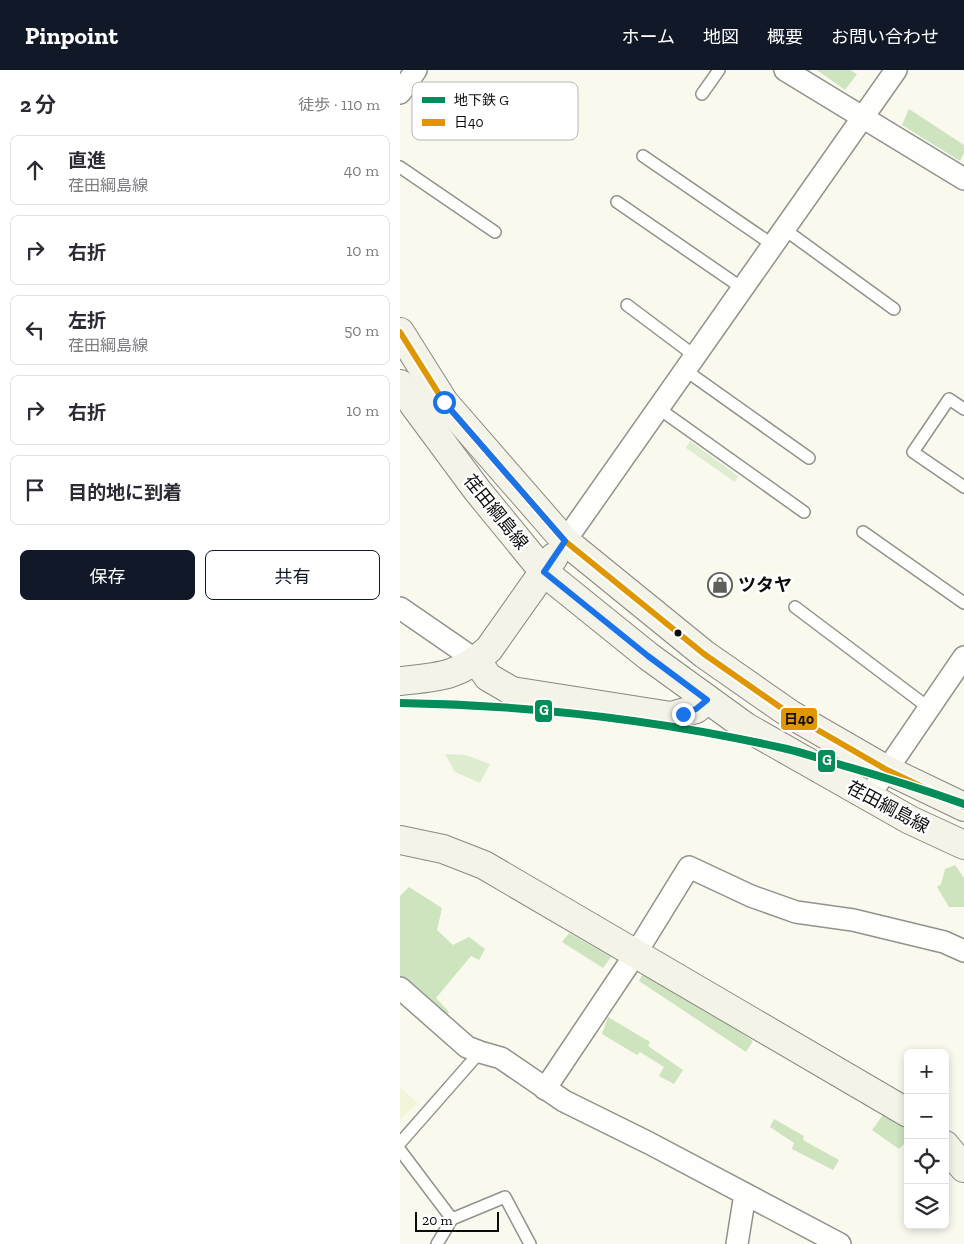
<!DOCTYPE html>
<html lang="ja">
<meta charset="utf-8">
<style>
body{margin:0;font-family:"Zilla Slab","Noto Sans JP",serif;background:#f7f7f7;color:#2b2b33}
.controls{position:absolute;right:15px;bottom:15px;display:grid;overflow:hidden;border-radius:8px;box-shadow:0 2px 8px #0003}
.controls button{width:45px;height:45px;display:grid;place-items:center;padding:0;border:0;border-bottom:1px solid #e1e1e2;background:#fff;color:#2b2b33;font:25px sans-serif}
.scale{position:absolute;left:15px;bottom:12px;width:84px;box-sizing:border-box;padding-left:5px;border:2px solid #0b0b0b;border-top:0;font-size:14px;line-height:18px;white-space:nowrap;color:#0b0b0b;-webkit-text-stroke:4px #fff;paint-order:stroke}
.stop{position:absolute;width:15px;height:15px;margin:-11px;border:4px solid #1a73e8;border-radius:50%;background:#fff}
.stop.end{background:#1a73e8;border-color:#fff;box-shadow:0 1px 5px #0008}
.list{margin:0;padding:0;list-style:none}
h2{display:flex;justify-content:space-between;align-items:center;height:65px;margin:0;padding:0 20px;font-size:21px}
h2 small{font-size:16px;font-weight:400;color:#7c7c81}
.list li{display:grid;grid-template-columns:32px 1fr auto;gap:15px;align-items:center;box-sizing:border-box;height:70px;margin:0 10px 10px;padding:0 10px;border:1px solid #e1e1e2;border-radius:8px}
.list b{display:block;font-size:19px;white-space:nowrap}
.list p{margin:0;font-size:16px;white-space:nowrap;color:#7c7c81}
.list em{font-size:16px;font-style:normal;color:#7c7c81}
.actions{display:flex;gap:10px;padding:15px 20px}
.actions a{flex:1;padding:11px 0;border:1px solid #111827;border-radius:8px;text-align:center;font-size:18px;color:#111827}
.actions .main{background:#111827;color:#fff}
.icon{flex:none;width:28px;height:28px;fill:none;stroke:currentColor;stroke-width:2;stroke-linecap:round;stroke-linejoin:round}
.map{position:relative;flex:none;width:564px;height:1174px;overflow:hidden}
header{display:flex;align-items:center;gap:30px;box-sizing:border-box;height:70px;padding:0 25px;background:#111827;color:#fff}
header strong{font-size:24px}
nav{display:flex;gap:28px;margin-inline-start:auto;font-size:18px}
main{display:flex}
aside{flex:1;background:#fff}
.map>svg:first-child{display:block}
.farmland{fill:#f3f5db}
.green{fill:#deedd0}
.forest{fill:#cde4bf}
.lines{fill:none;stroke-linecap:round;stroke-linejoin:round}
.lane-casing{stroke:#92928d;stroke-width:14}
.street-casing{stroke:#92928d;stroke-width:24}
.secondary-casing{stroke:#898984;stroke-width:30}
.lane{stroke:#fefefc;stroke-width:11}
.street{stroke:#fefefc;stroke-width:21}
.secondary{stroke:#f3f3e8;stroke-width:28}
.bus-1-casing{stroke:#fff;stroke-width:10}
.bus-1{stroke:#df9601;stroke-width:6}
.metro-1-casing{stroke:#fff;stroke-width:11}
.metro-1{stroke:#048d58;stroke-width:8}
.route{stroke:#1a73e8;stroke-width:6}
.bus-dot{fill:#0b0b0b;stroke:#fff;stroke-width:2}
.labels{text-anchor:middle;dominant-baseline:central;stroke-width:5;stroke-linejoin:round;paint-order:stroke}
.street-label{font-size:18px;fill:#0b0b0b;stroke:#fff}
.poi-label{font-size:18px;font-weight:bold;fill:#0b0b0b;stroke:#fff;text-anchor:start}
.key{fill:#fff;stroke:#b6b6b6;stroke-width:1}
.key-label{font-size:14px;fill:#0b0b0b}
.line-badge{stroke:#fff;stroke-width:2}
.badge-label{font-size:14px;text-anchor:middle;font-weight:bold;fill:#fff}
.pale-badge-label{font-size:14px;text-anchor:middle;font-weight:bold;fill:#111}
</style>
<header>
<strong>Pinpoint</strong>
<nav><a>ホーム</a><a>地図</a><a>概要</a><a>お問い合わせ</a></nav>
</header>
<main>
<aside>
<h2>2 分<small>徒歩 · 110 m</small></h2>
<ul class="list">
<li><svg class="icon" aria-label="ahead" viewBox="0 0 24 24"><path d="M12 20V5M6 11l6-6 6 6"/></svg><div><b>直進</b><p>荏田綱島線</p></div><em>40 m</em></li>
<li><svg class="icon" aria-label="right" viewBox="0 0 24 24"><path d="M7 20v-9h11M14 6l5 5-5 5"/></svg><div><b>右折</b></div><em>10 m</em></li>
<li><svg class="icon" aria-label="left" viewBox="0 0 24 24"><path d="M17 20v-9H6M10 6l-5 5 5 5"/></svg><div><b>左折</b><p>荏田綱島線</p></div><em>50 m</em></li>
<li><svg class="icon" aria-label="right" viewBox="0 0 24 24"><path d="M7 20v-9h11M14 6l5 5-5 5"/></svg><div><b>右折</b></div><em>10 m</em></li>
<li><svg class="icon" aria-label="arrive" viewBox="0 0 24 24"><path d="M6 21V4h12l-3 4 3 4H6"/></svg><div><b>目的地に到着</b></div></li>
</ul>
<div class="actions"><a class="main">保存</a><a>共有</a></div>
</aside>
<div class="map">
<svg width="564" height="1174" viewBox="0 0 564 1174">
<rect width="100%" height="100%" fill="#f9f9ee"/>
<path class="farmland" d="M0 1017 18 1033 0 1050Z"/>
<g class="green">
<path d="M290 371 338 406 335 412 286 378Z"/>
<path d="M45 684 66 685 90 694 80 713 55 702Z"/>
</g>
<g class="forest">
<path d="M417 0H450L457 4 445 20Z"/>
<path d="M509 39 564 75V83L560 91 502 55Z"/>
<path d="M555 795 564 808V837H549L537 817 541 814 545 799Z"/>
<path d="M9 817 42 838 37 860 53 875 69 867 85 879 79 890 71 886 36 928 49 942 46 945 0 911V826Z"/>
<path d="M169 863 211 887 203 898 162 872Z"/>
<path d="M242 905 273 916 353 971 346 982 239 911Z"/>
<path d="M208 947 250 972 248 976 283 1000 274 1014 259 1006 264 997 240 982 237 985 202 964Z"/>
<path d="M483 1045 508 1060V1070L499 1079 472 1060Z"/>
<path d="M374 1049 404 1066 403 1070 439 1090 433 1100 392 1079 394 1073 370 1057Z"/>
</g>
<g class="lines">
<defs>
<g id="lane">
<path d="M302 24 319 0"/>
<path d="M243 86 373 175"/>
<path d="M0 97 95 162"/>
<path d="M217 132 342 218"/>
<path d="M384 159 494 239"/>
<path d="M227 235 295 286"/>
<path d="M285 300 409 388"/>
<path d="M258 338 404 442"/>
<path d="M564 339 549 329 513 382 564 417"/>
<path d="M463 462 564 533"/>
<path d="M395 537 529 638"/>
<path d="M0 1073 80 982"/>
<path d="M0 1080 52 1149"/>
<path d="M37 1174 52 1149 105 1127 130 1174"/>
</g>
<g id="street">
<path d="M385 0 564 109"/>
<path d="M0 23 16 0"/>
<path d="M165 471 496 0"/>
<path d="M0 538 77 591"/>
<path d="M469 726 564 587"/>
<path d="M0 918 67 977 80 982 101 988 164 1031 249 1073 440 1174"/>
<path d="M145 1019 236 883 289 797 351 826 396 842 453 850 544 872 564 881"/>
<path d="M337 1174 345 1124"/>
</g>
<g id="secondary">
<path d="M0 262 44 332 165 471 304 584 390 644 487 700 564 737"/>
<path d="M0 314 14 335 77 420 144 502 248 586 346 657 510 750 564 775"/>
<path d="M77 591 88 607 112 621 271 646 296 639 307 630"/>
<path d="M0 611C38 607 59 607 89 579L154 487"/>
<path d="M0 770 43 779 84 795 508 1043"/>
<path d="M545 1075 564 1098"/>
</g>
</defs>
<use href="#lane" class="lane-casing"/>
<use href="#street" class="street-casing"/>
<use href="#secondary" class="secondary-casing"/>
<use href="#lane" class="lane"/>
<use href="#street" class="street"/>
<use href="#secondary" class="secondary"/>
<defs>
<path id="bus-1" d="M0 262 44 332 165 471 304 584 390 644 487 700 564 737"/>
</defs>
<use href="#bus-1" class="bus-1-casing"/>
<use href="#bus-1" class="bus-1"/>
<defs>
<path id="metro-1" d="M0 633C130 635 260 650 387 679 404 683 421 689 438 694 480 706 522 719 564 734"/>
</defs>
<use href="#metro-1" class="metro-1-casing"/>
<use href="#metro-1" class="metro-1"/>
</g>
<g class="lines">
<path class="route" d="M44 332 165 471 144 502 248 586 307 630 296 639 283 644"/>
</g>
<defs>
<symbol id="shop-ring" viewBox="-11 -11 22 22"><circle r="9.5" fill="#fff" stroke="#5e5e5a" stroke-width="1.5"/><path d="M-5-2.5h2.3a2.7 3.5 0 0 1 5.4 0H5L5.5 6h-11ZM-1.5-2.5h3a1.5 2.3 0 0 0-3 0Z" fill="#5e5e5a"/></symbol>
</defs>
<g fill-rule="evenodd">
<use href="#shop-ring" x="306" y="501" width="28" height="28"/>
</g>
<circle class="bus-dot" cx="278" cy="563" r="4.5"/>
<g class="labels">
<g class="street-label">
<text transform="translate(96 442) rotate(51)">荏田綱島線</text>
<text transform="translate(488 737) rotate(28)">荏田綱島線</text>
</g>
<g class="poi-label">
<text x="338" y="515">ツタヤ</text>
</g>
</g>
<rect x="12" y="12" width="166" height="58" rx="8" class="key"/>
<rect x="22" y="27" width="23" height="6" fill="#048d58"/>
<rect x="22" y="49" width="23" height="7" fill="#df9601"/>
<g class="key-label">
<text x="54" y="35">地下鉄 G</text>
<text x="54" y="57">日40</text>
</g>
<g class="line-badge">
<rect x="134" y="629" width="19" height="24" rx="5" fill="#048d58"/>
<rect x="380" y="637" width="38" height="24" rx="5" fill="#df9601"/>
<rect x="417" y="679" width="19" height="24" rx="5" fill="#048d58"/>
</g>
<g class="badge-label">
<text x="144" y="645">G</text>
<text x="427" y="695">G</text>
</g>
<g class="pale-badge-label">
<text x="399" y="654">日40</text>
</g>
</svg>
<div class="controls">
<button>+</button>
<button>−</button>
<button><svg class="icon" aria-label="locate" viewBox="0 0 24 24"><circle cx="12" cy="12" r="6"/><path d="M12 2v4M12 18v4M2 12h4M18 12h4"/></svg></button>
<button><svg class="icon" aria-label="layers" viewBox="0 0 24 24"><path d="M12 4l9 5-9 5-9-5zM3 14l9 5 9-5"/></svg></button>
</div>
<div class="scale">20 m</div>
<div class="stop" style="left:44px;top:332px"></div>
<div class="stop end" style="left:283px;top:644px"></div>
</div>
</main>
